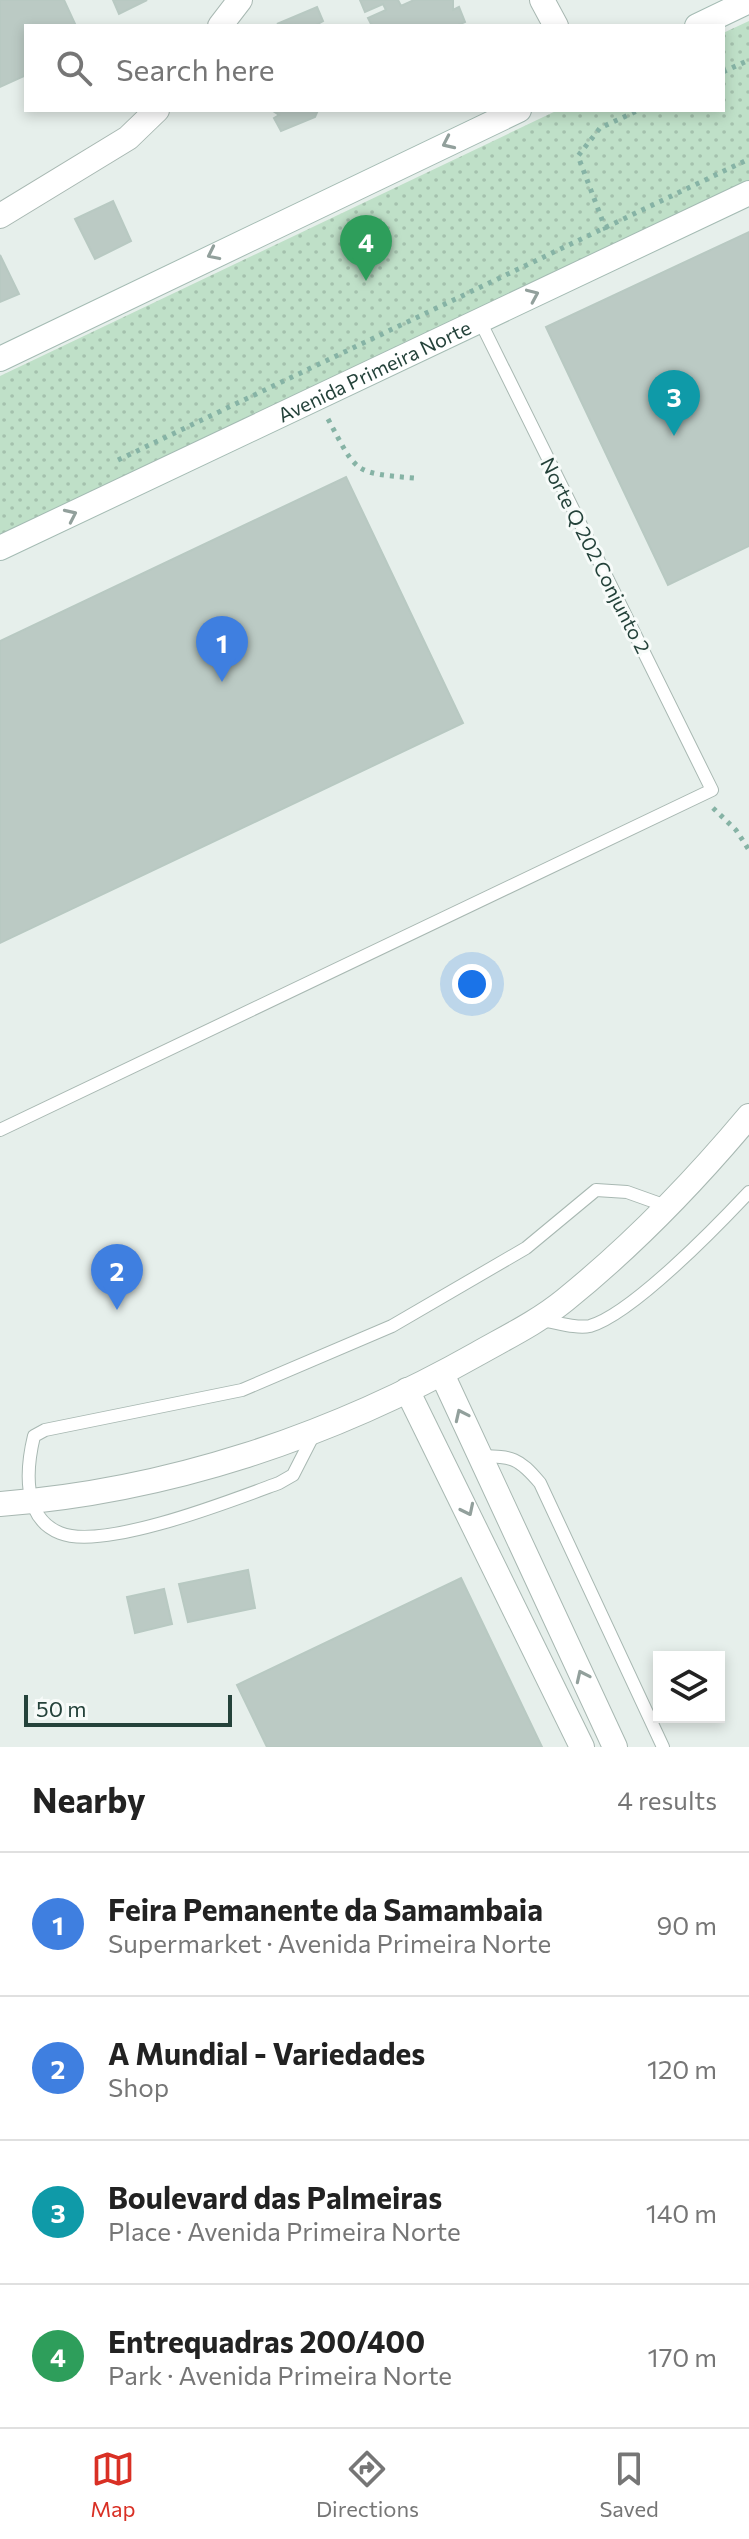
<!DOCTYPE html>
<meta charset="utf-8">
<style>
body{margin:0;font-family:Commissioner,sans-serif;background:#f6f6f6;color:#222}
.controls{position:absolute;right:24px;bottom:24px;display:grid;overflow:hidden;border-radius:0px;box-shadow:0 4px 12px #0003}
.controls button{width:72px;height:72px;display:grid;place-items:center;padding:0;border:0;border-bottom:2px solid #e0e0e0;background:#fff;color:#222;font:40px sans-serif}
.scale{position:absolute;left:24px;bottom:20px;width:208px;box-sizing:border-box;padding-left:8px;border:4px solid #24423a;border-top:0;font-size:22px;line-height:28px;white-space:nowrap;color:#24423a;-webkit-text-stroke:6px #f7fbf9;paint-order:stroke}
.you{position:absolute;left:472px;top:984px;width:28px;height:28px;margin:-20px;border:6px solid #fff;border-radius:50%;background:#1a73e8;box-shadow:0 0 0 12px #1a73e833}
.badge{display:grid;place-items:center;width:52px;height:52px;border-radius:50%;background:#d93025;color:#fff;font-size:26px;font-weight:700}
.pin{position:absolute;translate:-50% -66px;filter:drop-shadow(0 2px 4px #0008)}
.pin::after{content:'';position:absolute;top:42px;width:28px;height:24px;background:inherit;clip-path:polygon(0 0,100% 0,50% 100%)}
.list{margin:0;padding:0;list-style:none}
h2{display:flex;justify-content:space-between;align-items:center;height:104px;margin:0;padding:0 32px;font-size:34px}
h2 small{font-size:26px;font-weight:400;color:#767676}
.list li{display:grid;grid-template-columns:52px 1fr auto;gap:24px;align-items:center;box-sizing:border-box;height:144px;padding:0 32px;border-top:2px solid #e0e0e0}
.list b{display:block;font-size:30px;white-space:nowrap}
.list p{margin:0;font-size:26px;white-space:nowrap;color:#767676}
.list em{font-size:26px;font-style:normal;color:#767676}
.icon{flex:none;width:44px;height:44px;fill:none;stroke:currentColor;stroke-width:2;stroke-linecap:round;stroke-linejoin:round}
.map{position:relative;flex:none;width:749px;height:1747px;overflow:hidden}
.search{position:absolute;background:#fff;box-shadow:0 4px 12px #0003;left:24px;right:24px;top:24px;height:88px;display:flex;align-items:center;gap:20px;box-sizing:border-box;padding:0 28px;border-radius:0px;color:#767676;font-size:30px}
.sheet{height:680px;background:#fff}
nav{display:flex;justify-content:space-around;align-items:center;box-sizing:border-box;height:112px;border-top:2px solid #e0e0e0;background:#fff;font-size:22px;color:#767676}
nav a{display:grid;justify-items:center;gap:4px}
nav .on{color:#d93025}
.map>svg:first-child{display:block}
.park{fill:url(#park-dots)}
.building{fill:#bbcac4;stroke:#b8c9c2;stroke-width:2}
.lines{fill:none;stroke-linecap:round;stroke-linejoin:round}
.service-casing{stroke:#a8b8b2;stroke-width:14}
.minor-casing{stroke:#a8b8b2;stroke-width:26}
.secondary-casing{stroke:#a4bbb3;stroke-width:26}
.path{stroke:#86b3a5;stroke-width:5;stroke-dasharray:4 6;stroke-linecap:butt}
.service{stroke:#fff;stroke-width:12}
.minor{stroke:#fff;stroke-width:24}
.secondary{stroke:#fff;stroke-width:24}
.oneway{stroke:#92a09c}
.labels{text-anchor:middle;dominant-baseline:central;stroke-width:6;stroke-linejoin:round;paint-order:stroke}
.street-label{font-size:20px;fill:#24423a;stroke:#f7fbf9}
</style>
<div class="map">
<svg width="749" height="1747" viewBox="0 0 749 1747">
<defs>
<pattern id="park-dots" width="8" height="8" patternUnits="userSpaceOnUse" patternTransform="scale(2)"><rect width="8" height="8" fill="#bfe0c8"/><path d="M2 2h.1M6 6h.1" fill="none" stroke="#a4c1ad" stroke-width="1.8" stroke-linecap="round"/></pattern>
</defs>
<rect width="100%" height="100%" fill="#e6efeb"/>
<path class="park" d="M749 21V182L0 535V376L558 110H723V33Z"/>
<g class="building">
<path d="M0 0H64L76 26H26V75L0 87Z"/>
<path d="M113 0H147L119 14Z"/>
<path d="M360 0H398L401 6 414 0H453V10L459 7 465 22 456 26H372L368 18 386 10 383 4 365 12Z"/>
<path d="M317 7 323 21 318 24 323 26 277 24Z"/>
<path d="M318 110 315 117 281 131 274 118 279 115 273 111Z"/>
<path d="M113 201 131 241 95 259 75 219Z"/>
<path d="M749 232V546L668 585 546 327Z"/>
<path d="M0 255 19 294 0 302Z"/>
<path d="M346 477 463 723 0 943V641Z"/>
<path d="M248 1570 255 1608 188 1622 179 1584Z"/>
<path d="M461 1578 542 1747H267L237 1685Z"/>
<path d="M164 1589 172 1624 135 1633 127 1597Z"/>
</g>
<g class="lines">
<defs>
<g id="service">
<path d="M0 1130 712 790 479 319"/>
<path d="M541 1320C556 1322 576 1329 590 1326 632 1314 718 1225 749 1192"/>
<path d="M315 1432 293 1475 279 1483C233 1500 104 1551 60 1533 22 1518 26 1469 34 1436L45 1430 242 1390 392 1326 526 1248 596 1190 627 1192 669 1207"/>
<path d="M480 1456C513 1457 518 1457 540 1483L663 1747"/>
</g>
<g id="minor">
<path d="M542 0 556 26"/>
<path d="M220 26 240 0"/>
<path d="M0 216 128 138 157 110"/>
<path d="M442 1374 615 1747"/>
<path d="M407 1390 582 1747"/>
<path d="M0 1504C168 1491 330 1437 477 1354 507 1337 538 1322 565 1300 633 1245 693 1183 749 1116"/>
</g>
<g id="secondary">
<path d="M697 26 749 1"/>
<path d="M0 359 519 110"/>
<path id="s1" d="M0 548 749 193"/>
</g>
</defs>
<use href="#service" class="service-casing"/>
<use href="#minor" class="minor-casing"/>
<use href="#secondary" class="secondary-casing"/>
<g class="path">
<path d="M723 72 749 60"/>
<path d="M606 230 578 156 600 128 639 110"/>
<path d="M328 419C357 473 353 473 414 478"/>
<path d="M118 460 749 159"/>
<path d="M713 808 736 830 749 850"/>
</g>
<use href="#service" class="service"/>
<use href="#minor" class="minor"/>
<use href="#secondary" class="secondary"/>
</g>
<defs><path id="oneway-chevron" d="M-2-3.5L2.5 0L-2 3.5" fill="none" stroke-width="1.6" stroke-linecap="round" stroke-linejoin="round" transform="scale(2)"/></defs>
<g class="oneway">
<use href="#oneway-chevron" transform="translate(448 143) rotate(155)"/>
<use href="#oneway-chevron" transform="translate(213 254) rotate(154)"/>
<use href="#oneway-chevron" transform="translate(533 295) rotate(-24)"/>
<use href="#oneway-chevron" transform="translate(71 515) rotate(-25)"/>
<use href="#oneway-chevron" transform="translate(461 1415) rotate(-115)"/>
<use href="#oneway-chevron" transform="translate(468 1510) rotate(64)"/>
<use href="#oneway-chevron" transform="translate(582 1676) rotate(-115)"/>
</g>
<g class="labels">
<g class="street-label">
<text stroke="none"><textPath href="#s1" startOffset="414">Avenida Primeira Norte</textPath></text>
<text transform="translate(596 555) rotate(63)">Norte Q 202 Conjunto 2</text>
</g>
</g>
</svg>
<div class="controls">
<button><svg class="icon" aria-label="layers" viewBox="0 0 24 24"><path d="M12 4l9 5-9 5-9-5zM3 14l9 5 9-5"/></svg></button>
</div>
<div class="scale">50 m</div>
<div class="you"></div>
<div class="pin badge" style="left:222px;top:682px;background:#3f7fe0">1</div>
<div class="pin badge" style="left:117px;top:1310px;background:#3f7fe0">2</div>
<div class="pin badge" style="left:674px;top:436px;background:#0f9aa8">3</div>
<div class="pin badge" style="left:366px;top:281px;background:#2e9e5b">4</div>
<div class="search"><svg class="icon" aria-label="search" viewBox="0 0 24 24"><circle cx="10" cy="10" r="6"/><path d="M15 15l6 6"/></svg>Search here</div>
</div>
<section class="sheet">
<h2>Nearby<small>4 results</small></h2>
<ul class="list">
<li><span class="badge" style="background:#3f7fe0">1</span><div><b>Feira Pemanente da Samambaia</b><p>Supermarket · Avenida Primeira Norte</p></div><em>90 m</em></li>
<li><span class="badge" style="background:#3f7fe0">2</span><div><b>A Mundial - Variedades</b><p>Shop</p></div><em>120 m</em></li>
<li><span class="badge" style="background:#0f9aa8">3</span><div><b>Boulevard das Palmeiras</b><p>Place · Avenida Primeira Norte</p></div><em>140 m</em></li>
<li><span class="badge" style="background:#2e9e5b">4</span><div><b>Entrequadras 200/400</b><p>Park · Avenida Primeira Norte</p></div><em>170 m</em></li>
</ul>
</section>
<nav>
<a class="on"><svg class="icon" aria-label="map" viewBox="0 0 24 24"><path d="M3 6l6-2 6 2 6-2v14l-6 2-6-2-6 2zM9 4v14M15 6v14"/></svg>Map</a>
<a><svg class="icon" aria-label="directions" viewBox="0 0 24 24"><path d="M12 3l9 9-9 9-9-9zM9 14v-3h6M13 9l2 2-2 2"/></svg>Directions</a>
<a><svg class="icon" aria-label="saved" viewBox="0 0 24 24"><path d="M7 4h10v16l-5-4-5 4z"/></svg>Saved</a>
</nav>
